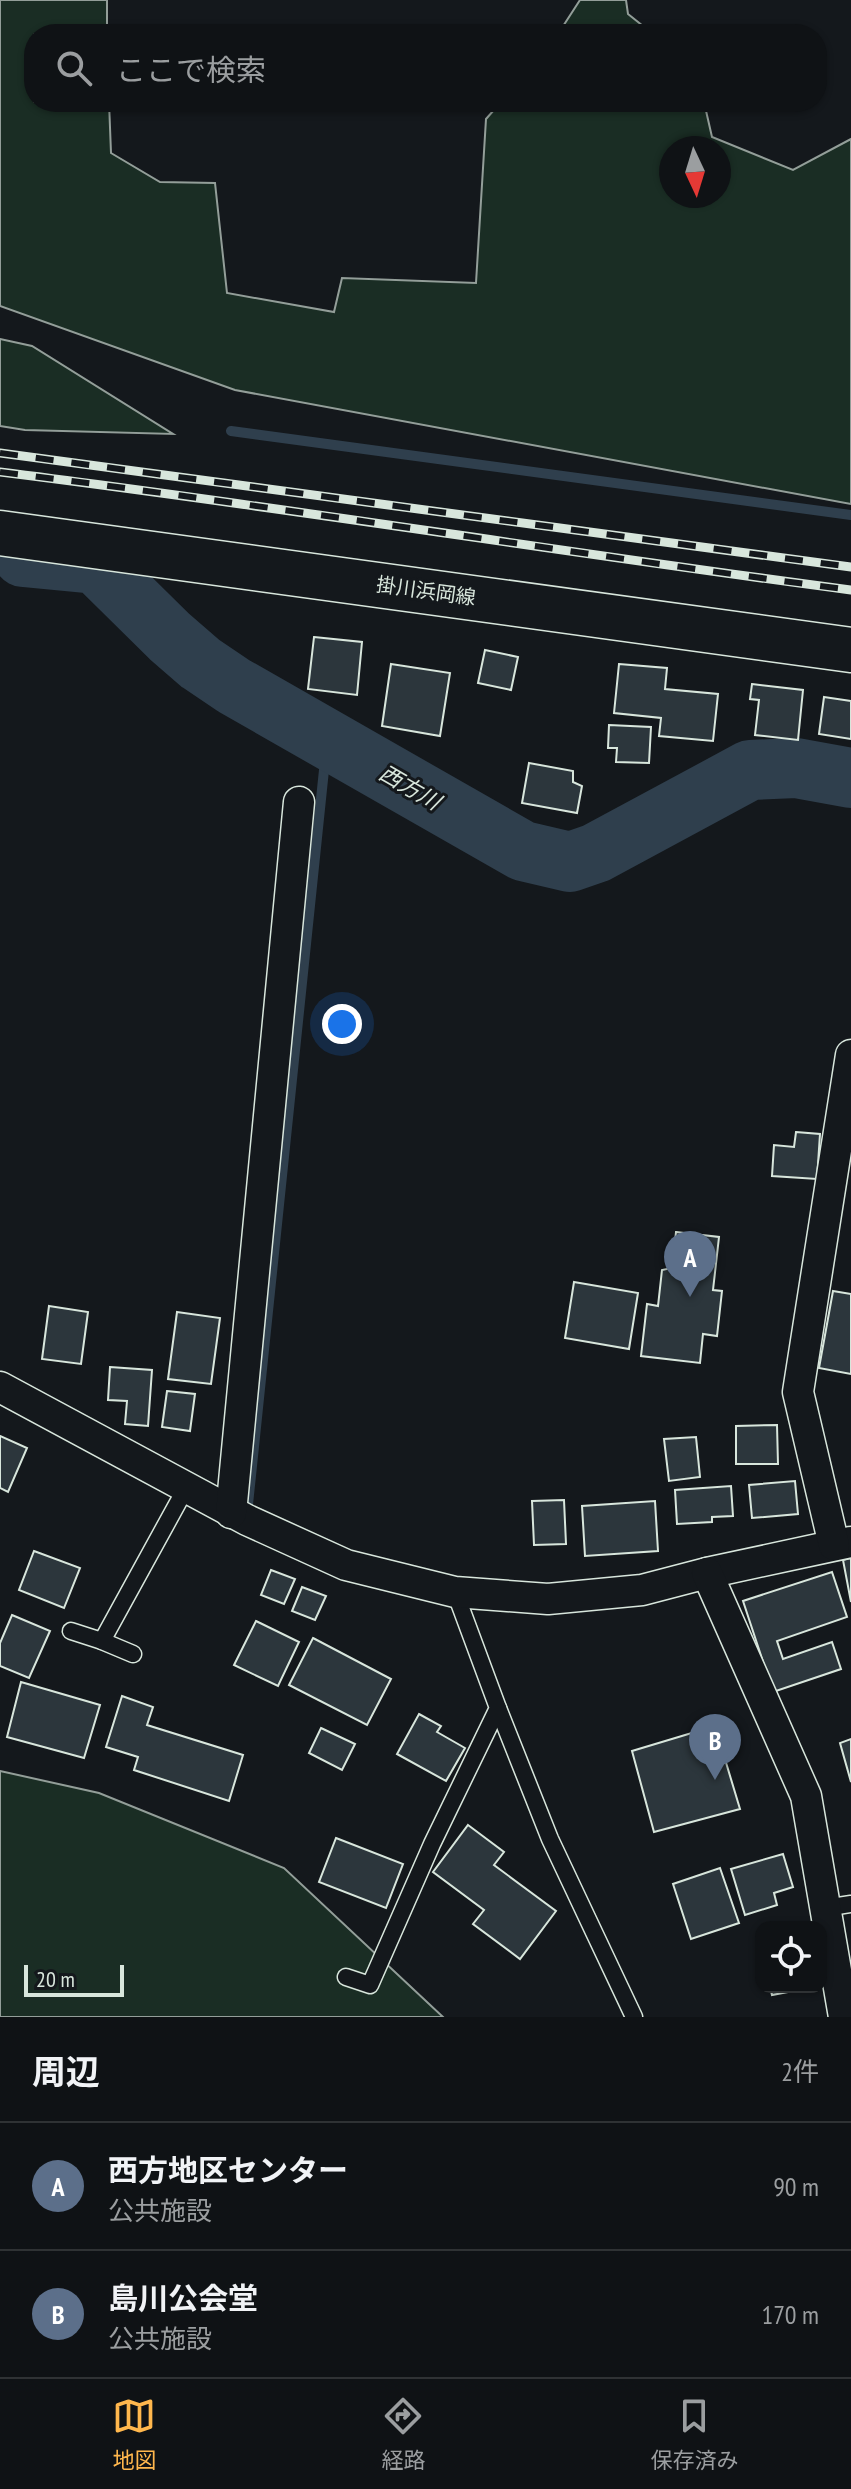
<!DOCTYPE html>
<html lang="ja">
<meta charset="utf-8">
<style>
body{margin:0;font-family:"PT Sans Narrow","Noto Sans JP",sans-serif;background:#181b1e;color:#f1f3f6}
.controls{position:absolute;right:24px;bottom:24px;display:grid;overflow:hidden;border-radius:16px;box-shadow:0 2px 6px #0004}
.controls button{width:72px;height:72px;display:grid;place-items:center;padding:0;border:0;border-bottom:2px solid #2f3234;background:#0f1215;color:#f1f3f6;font:40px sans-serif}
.compass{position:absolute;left:659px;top:136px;width:72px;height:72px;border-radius:50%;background:#0f1215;box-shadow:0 2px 6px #0004;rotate:176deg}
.scale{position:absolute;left:24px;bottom:20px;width:100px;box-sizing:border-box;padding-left:8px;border:4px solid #d8e6dc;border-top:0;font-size:22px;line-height:28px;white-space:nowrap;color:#d8e6dc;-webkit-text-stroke:6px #14181c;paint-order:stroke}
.you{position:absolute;left:342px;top:1024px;width:28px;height:28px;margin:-20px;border:6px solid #fff;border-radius:50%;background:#1a73e8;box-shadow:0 0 0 12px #1a73e833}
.badge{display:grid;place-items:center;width:52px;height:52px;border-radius:50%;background:#ffb74d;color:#fff;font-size:26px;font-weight:700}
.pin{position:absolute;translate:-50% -66px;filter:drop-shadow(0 2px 4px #0008)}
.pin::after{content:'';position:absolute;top:42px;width:28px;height:24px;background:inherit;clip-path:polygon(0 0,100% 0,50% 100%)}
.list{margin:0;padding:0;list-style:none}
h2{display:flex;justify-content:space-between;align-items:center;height:104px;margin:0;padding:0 32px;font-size:34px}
h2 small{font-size:26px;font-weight:400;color:#9b9ea0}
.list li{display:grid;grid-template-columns:52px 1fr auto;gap:24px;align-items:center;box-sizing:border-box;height:128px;padding:0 32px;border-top:2px solid #2f3234}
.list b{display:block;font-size:30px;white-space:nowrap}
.list p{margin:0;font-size:26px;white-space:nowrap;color:#9b9ea0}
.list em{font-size:26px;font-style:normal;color:#9b9ea0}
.icon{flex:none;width:44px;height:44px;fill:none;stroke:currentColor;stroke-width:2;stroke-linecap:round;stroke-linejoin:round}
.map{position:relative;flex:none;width:851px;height:2017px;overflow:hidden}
.search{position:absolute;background:#0f1215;box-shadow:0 2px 6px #0004;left:24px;right:24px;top:24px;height:88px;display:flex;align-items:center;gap:20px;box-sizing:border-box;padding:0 28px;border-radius:32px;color:#9b9ea0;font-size:30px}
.sheet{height:360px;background:#0f1215}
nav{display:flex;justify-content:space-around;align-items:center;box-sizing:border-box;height:112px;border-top:2px solid #2f3234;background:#0f1215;font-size:22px;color:#9b9ea0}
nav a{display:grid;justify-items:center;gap:4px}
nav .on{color:#ffb74d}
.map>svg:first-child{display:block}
.green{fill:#1a2d24;stroke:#939e99;stroke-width:2;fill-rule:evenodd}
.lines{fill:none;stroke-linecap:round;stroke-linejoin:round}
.stream{stroke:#2f3f4d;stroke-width:10}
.river{stroke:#2f3f4d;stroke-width:60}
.building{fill:#2c363c;stroke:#d8e6dc;stroke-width:2}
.service-casing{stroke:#d8e6dc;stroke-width:19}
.minor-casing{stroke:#d8e6dc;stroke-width:33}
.primary-casing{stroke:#d8e6dc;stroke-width:47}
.service{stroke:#14181c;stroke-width:16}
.minor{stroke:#14181c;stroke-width:30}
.primary{stroke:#14181c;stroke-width:44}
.rail-casing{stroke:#d8e6dc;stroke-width:9}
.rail{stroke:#14181c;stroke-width:6;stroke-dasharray:18;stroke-linecap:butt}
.labels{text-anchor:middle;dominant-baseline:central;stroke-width:6;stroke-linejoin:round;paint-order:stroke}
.street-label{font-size:20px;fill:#d8e6dc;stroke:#14181c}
.water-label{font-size:22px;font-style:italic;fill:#d8e6dc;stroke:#14181c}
</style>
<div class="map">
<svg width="851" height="2017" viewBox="0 0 851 2017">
<rect width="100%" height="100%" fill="#14181c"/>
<g class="green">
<path d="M0 0H107V34H34V102H109L111 153 160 182 215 183 227 293 334 312 342 278 476 283 486 119 501 102H704L712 137 793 170 851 139V504L235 390 0 306ZM719 148V196H671V148Z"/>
<path d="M580 0H626L628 14 653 34H558Z"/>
<path d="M0 339 32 346 173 434 25 430 0 426Z"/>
<path d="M0 1771 99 1793 284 1868 443 2017H0Z"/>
</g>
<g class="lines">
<g class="stream">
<path d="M231 431 851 515"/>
<path d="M247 1514 327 741"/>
</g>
<path class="river" d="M23 557 96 564 170 637 200 663 234 686 523 851 570 862 596 853 750 770 796 768 851 778"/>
</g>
<g class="building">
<path d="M314 637 362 642 357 695 308 689Z"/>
<path d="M485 650 518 657 511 690 478 683Z"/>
<path d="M391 664 450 673 440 736 382 726Z"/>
<path d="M619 664 667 668 665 689 718 694 713 741 659 736 661 718 614 713Z"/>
<path d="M752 684 803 690 798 740 755 735 759 700 750 699Z"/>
<path d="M824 697 851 701V739L819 734Z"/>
<path d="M609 725 651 727 649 763 616 762 617 748H608Z"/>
<path d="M529 763 573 771V782L582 786 577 813 522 803Z"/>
<path d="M796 1132 820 1134 817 1179 772 1176 774 1145 794 1147Z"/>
<path d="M676 1232 719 1237 713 1290 722 1291 717 1336 703 1334 700 1363 641 1356 647 1304 658 1306 662 1270 672 1268Z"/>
<path d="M574 1282 638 1293 629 1349 565 1338Z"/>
<path d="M833 1291 851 1294V1374L819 1368Z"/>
<path d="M49 1306 88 1312 81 1364 42 1359Z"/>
<path d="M177 1312 220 1318 211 1384 168 1379Z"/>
<path d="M110 1367 152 1370 148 1426 125 1424 127 1401 108 1400Z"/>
<path d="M167 1391 195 1394 190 1431 162 1427Z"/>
<path d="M777 1425 778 1464H736V1426Z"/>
<path d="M0 1436 27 1448 8 1492 0 1488Z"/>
<path d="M696 1437 700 1477 669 1481 664 1439Z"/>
<path d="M795 1481 798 1514 752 1518 749 1485Z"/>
<path d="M731 1486 733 1516 712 1517V1522L677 1524 675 1490Z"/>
<path d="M564 1500 566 1544 534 1545 532 1501Z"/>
<path d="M655 1501 658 1551 585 1556 582 1506Z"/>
<path d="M34 1551 80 1568 64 1608 19 1590Z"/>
<path d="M851 1558V1602L843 1560Z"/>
<path d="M271 1570 295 1579 284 1604 261 1595Z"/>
<path d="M832 1572 847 1617 777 1641 783 1659 832 1642 841 1669 773 1692 743 1601Z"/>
<path d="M302 1587 326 1596 315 1620 292 1611Z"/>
<path d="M12 1615 50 1631 29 1678 0 1666V1643Z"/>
<path d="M256 1621 299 1642 278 1686 234 1665Z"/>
<path d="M313 1638 391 1679 367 1725 289 1685Z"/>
<path d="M21 1682 100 1705 84 1758 7 1737Z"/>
<path d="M122 1696 153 1707 147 1725 243 1755 229 1801 134 1770 138 1757 106 1747Z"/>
<path d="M419 1714 441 1726 437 1732 465 1748 446 1781 397 1754Z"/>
<path d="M715 1726 740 1809 654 1832 632 1751Z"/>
<path d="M321 1728 355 1744 342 1770 309 1753Z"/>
<path d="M851 1739V1782L840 1743Z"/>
<path d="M468 1825 504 1852 494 1865 556 1911 520 1959 473 1924 484 1910 433 1872Z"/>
<path d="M336 1838 403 1864 386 1908 319 1882Z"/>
<path d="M783 1854 793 1887 774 1893 777 1905 745 1915 731 1869Z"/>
<path d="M720 1868 739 1923 691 1939 673 1884Z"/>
<path d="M770 1987H814L772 1995Z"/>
</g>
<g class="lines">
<defs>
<g id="service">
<path d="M71 1631 102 1641"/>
<path d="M133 1654 102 1641 186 1488"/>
<path d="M498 1708 550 1839 634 2017"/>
<path d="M825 1908 851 1904"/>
<path d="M346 1977 370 1985 432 1844 498 1708 455 1592"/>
</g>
<g id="minor">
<path d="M0 1387 247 1520 346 1565 455 1592 548 1599 642 1590 707 1573 851 1542"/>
<path d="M231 1513 299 802"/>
<path d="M834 1545 798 1392 851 1055"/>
<path d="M707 1573 806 1796 844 2017"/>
</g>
<path id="primary" d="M0 533 851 650"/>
</defs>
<use href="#service" class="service-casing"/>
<use href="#minor" class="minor-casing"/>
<use href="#primary" class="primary-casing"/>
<use href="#service" class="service"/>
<use href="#minor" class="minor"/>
<use href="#primary" class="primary"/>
<defs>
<g id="rail">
<path d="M0 453 851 567"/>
<path d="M0 472C284 507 567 553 851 590"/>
</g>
</defs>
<use href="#rail" class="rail-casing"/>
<use href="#rail" class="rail"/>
</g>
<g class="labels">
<g class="street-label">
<text transform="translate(426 591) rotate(8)">掛川浜岡線</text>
</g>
<g class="water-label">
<text transform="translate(410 787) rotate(30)">西方川</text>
</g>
</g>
</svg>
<div class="controls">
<button><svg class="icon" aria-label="locate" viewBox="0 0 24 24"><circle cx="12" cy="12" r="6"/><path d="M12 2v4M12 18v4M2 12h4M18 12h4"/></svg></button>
</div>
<svg class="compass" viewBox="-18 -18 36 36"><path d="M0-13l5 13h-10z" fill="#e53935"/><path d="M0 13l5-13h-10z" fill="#9b9ea0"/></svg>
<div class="scale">20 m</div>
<div class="you"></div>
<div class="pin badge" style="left:690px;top:1297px;background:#5c6f8a">A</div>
<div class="pin badge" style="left:715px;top:1780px;background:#5c6f8a">B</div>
<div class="search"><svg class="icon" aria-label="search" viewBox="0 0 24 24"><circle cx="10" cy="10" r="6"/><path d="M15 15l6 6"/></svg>ここで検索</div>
</div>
<section class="sheet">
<h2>周辺<small>2件</small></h2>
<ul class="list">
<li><span class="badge" style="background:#5c6f8a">A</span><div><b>西方地区センター</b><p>公共施設</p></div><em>90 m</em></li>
<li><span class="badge" style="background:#5c6f8a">B</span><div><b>島川公会堂</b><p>公共施設</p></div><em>170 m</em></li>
</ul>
</section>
<nav>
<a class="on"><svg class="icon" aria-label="map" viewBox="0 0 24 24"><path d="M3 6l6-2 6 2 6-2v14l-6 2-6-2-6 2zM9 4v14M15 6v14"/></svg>地図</a>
<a><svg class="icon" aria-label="directions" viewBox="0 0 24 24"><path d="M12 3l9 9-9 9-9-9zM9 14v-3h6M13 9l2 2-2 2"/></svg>経路</a>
<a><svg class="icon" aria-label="saved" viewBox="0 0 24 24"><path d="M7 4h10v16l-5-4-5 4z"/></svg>保存済み</a>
</nav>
